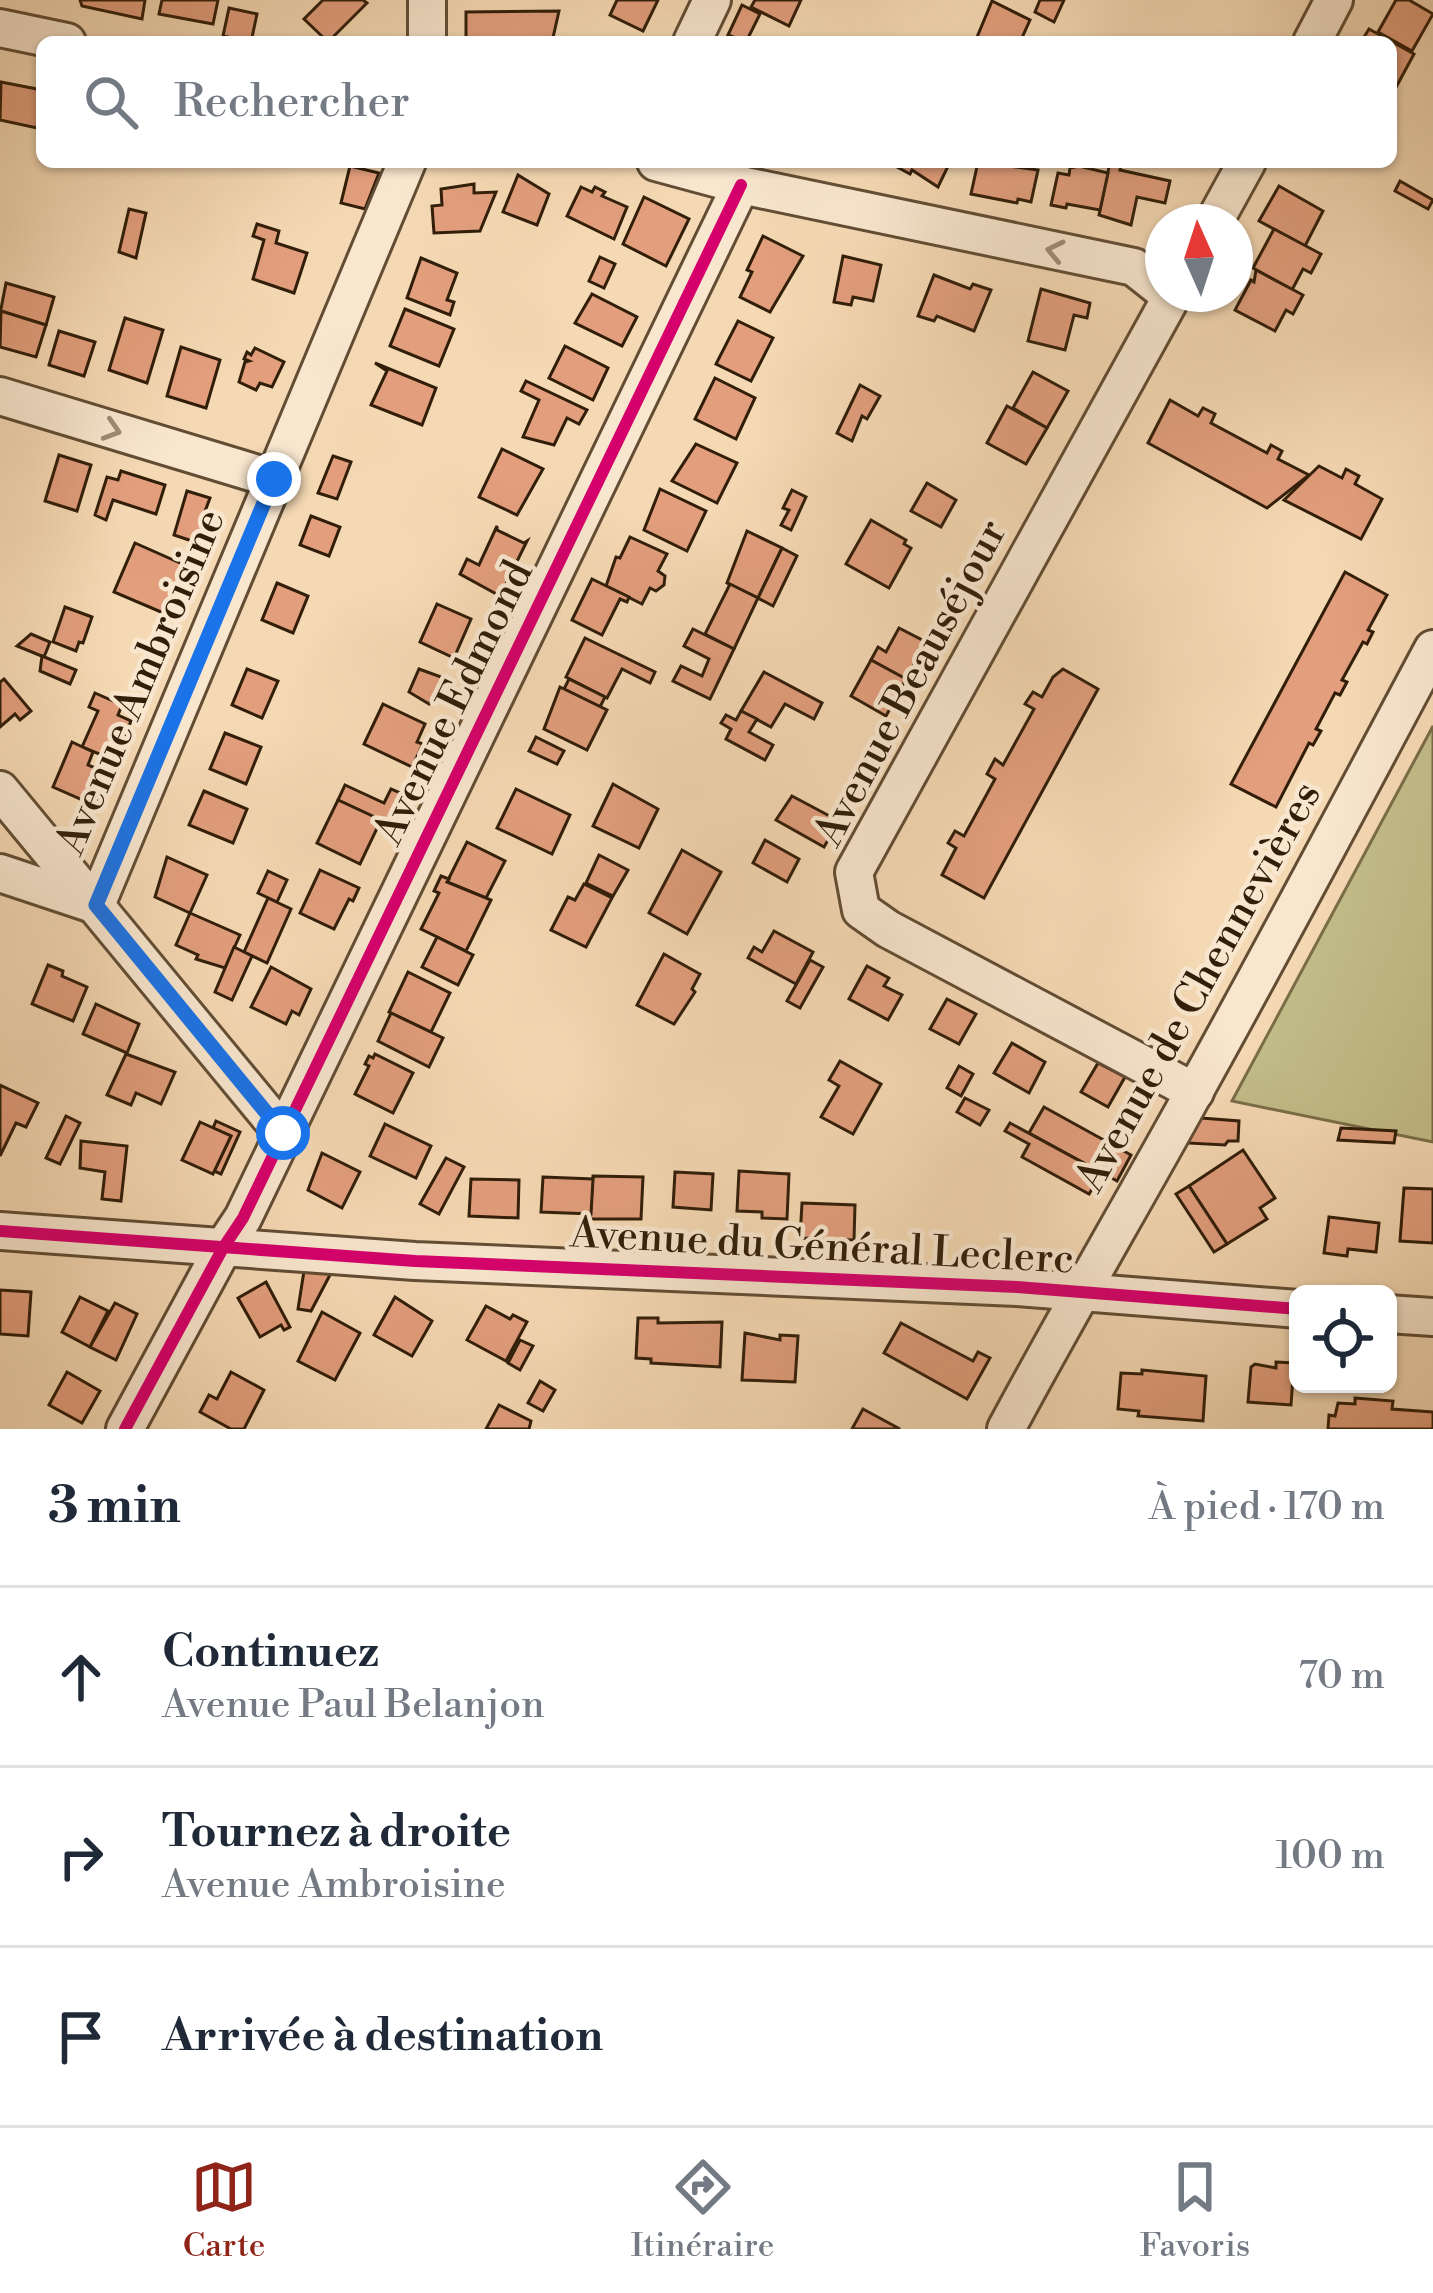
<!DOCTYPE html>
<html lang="fr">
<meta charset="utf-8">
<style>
body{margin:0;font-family:"Libre Bodoni",serif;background:#f6f6f7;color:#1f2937}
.controls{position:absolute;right:36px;bottom:36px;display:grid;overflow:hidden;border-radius:18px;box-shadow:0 3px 9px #0004}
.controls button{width:108px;height:108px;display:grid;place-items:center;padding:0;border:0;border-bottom:3px solid #e0e1e3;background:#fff;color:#1f2937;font:60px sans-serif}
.compass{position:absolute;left:1145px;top:204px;width:108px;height:108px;border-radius:50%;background:#fff;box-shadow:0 3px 9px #0004;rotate:357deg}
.stop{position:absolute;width:36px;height:36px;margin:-27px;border:9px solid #1a73e8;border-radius:50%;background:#fff}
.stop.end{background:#1a73e8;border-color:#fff;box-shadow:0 3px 12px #0008}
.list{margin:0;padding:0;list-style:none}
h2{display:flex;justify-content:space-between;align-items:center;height:156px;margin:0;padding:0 48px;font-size:51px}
h2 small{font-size:39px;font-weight:400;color:#747a83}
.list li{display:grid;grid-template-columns:78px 1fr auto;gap:36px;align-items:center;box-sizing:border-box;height:180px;padding:0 48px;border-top:3px solid #e0e1e3}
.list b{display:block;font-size:45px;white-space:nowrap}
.list p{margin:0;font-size:39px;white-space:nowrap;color:#747a83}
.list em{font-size:39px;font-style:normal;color:#747a83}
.icon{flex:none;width:66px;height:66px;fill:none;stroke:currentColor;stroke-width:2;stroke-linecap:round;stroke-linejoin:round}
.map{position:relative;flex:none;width:1433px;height:1429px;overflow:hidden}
.search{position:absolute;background:#fff;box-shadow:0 3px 9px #0004;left:36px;right:36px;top:36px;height:132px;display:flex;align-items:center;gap:30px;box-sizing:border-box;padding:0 42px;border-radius:18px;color:#747a83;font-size:45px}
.sheet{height:696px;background:#fff}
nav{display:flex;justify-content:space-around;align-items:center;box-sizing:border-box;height:168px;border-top:3px solid #e0e1e3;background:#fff;font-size:33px;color:#747a83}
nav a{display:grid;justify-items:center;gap:6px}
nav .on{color:#8f2418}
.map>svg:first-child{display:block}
.green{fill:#c2bd89;stroke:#7a6e49;stroke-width:3}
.building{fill:#e29e7d;stroke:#311e09;stroke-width:3}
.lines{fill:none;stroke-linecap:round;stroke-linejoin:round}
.minor-casing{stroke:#624d34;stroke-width:42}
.minor{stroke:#f8e6ce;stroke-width:36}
.cycleway-casing{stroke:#f8e6ce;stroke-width:20}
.cycleway{stroke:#d6006c;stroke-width:12}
.oneway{stroke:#9e8c75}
.route{stroke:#1a73e8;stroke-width:15}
.labels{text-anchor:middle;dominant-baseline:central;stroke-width:9;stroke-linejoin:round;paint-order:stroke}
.street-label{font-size:42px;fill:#311e09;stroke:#f8e6ce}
</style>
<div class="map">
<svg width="1433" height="1429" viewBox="0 0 1433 1429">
<rect width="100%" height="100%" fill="#f5d9b4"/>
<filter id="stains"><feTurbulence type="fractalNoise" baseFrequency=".00167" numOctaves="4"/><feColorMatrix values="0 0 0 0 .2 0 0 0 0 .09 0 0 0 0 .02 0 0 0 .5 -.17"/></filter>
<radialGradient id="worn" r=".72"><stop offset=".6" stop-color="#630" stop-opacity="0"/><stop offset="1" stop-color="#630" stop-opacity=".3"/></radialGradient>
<path class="green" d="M1433 726V1142L1232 1101Z"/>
<g class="building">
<path d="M80 0H145L142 19 82 6Z"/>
<path d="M162 0H218L213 24 159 14Z"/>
<path d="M323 0H363L367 3 328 42 304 19Z"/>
<path d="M617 0H658L643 31 610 15Z"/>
<path d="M755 0H801L789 26 751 7Z"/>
<path d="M1040 0H1064L1054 22 1035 12Z"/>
<path d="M1396 0H1409L1433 14 1412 51 1378 32Z"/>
<path d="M992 1 1030 20 1020 42H975Z"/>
<path d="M742 5 760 14 746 42 728 35Z"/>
<path d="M229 8 257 14 251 42 223 36Z"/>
<path d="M559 11 552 42H466V12Z"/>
<path d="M1369 29 1414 54 1394 91 1391 42H1361Z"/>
<path d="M1 82 42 90 37 128 0 120Z"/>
<path d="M900 162H950L938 187 912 170 910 174 897 167Z"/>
<path d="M978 162 1038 170 1031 202 1018 199 1017 203 971 194Z"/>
<path d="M1110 162H1122L1120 170 1170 181 1165 203 1137 197 1131 225 1099 215Z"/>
<path d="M350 166 379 173 365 209 341 203Z"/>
<path d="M1079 166 1108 173 1100 210 1067 204 1066 208 1051 205 1058 173 1069 175 1070 168Z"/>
<path d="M518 175 549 194 537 225 503 212Z"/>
<path d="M1400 181 1433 200 1428 209 1395 191Z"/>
<path d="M474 184V193L496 192 480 231 434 233 432 206 442 205 441 189Z"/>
<path d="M1279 186 1323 211 1305 246 1259 221Z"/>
<path d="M581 187 592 192 595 187 605 192 602 196 627 207 614 239 567 216Z"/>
<path d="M644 197 689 219 666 266 623 244Z"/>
<path d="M129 209 146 213 136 258 119 252Z"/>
<path d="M257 224 279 231 276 243 307 253 294 293 253 279 264 240 253 236Z"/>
<path d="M1274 229 1321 254 1311 273 1303 269 1292 290 1253 268Z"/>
<path d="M763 236 803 256 770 312 740 297 752 272 747 270Z"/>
<path d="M843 256 881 265 873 301 853 297 851 305 834 302Z"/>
<path d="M600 257 615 264 604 288 589 281Z"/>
<path d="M421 258 457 273 447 300 454 302 450 315 407 298Z"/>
<path d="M1256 270 1303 295 1293 314 1286 310 1275 331 1235 310 1251 280 1254 282Z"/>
<path d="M934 275 970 289 973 284 991 290 974 331 937 316 934 321 918 316Z"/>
<path d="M6 283 54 297 46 325 1 311 0 314Z"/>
<path d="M1041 289 1090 303 1087 318 1074 315 1065 350 1028 341Z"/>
<path d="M592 294 637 317 622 346 575 323Z"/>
<path d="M405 309 454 329 439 366 390 346Z"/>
<path d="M1 311 46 325 36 357 0 347Z"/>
<path d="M125 318 163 330 147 383 109 370Z"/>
<path d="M738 321 773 338 751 381 716 364Z"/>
<path d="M59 331 95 342 84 376 49 365Z"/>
<path d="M565 346 608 368 593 400 549 378Z"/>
<path d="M181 347 220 360 206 408 167 396Z"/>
<path d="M255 348 284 362 272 387 260 383 256 390 239 382 245 362 249 361 244 359 247 352 251 355Z"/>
<path d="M375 363 436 388 422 425 371 405 387 371Z"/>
<path d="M1033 372 1068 391 1047 428 1013 408Z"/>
<path d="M715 378 755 398 736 439 695 419Z"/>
<path d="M526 381 587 410 579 424 567 418 554 445 523 437 539 400 521 391Z"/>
<path d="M860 385 880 396 867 419 862 416 852 441 837 433Z"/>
<path d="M1170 400 1198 416 1203 408 1215 414 1211 423 1267 453 1271 445 1282 451 1278 459 1309 475 1267 508 1148 443Z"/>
<path d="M1007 406 1047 428 1026 464 987 443Z"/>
<path d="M696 444 737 463 717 503 672 481Z"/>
<path d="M502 449 543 469 517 515 479 497Z"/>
<path d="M59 455 91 465 77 511 45 501Z"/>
<path d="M333 456 351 462 337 499 318 493Z"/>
<path d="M1319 466 1342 478 1346 469 1359 476 1355 484 1382 499 1361 539 1284 500Z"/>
<path d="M121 471 165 485 156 514 113 500 106 520 95 515 107 477 118 480Z"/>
<path d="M927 483 956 500 941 527 911 511Z"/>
<path d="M660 489 706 511 687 551 644 530Z"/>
<path d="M792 490 806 497 791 530 781 525 789 510 783 508Z"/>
<path d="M187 491 210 498 204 514 213 517 204 545 174 535Z"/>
<path d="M311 516 340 527 329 556 300 545Z"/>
<path d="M871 520 906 540 904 544 911 548 889 588 846 564Z"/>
<path d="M497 526V530L524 543 527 541 500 596 460 574 467 559 479 565Z"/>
<path d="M747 531 782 548 758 598 727 583Z"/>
<path d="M630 537 667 554 658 571 665 576 664 585 656 591 650 588 642 604 606 586 616 557 620 558Z"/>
<path d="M135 543 189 567 168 615 114 592Z"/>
<path d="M782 548 797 556 773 606 758 598Z"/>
<path d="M1345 572 1387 595 1368 630 1373 632 1367 644 1363 642 1342 680 1347 682 1340 695 1335 693 1316 729 1321 731 1313 745 1309 743 1276 807 1231 784Z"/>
<path d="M592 579 629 597 627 602 620 599 602 635 572 620Z"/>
<path d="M277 583 308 596 293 633 262 620Z"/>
<path d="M730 584 758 598 734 649 705 634Z"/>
<path d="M437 604 471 619 454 658 420 642Z"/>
<path d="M65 607 92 617 83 643 79 642 76 651 53 642Z"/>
<path d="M899 628 926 642 906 679 871 660 878 647 886 652Z"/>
<path d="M693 629 734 649 710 699 673 681 681 666 702 676 709 659 684 646Z"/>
<path d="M31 634 50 642 44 657 17 646Z"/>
<path d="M585 638 655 672 650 683 622 669 607 698 566 677Z"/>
<path d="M42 656 76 670 70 684 40 671Z"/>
<path d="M871 660 906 679 886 716 851 696Z"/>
<path d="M247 669 278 681 262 718 232 705Z"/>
<path d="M419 669 444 678 429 704 409 692Z"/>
<path d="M1063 669 1098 689 984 898 942 875 956 848 948 843 955 831 964 836 995 779 987 774 995 759 1003 765 1034 709 1025 704 1033 692 1042 697 1053 677Z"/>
<path d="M764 672 822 703 814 719 785 704 771 727 741 711Z"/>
<path d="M4 679 31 711 20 720 15 714 0 727V682Z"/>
<path d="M569 679 605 697 600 707 564 689Z"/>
<path d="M560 687 607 710 587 750 544 729Z"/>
<path d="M95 693 122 705 118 715 131 721 114 760 82 747 98 711 89 707Z"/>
<path d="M383 704 425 724 417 742 423 744 412 767 364 744Z"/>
<path d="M741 711 757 719 749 732 773 745 765 760 726 739 731 729 721 723 726 715 736 720Z"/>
<path d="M225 733 261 747 246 784 210 769Z"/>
<path d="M536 737 564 751 557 764 529 751Z"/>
<path d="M72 742 93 752 88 765 109 774 94 805 53 787Z"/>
<path d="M613 784 658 809 639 848 593 826Z"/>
<path d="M345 785 384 803 391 789 407 796 393 826 338 800Z"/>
<path d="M516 789 570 815 552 854 497 828Z"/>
<path d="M204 791 247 809 233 843 189 825Z"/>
<path d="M792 796 839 821 824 847 776 820Z"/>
<path d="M338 800 381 820 360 864 317 843Z"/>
<path d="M765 840 799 859 787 882 753 863Z"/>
<path d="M467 842 505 861 486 898 447 882Z"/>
<path d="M682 850 721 872 687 934 649 913Z"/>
<path d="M599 855 628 870 613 896 586 883Z"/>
<path d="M167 857 207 875 190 913 155 897Z"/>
<path d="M320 870 359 888 353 901 349 899 334 929 300 913Z"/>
<path d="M268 871 287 880 277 902 258 893Z"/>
<path d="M441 876 449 879 447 882 491 900 466 951 421 929 439 893 434 891Z"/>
<path d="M584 884 612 898 586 947 551 930 568 897 575 900Z"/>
<path d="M268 898 291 909 267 963 244 952Z"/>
<path d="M190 913 240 935 225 968 196 959 198 955 176 945Z"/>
<path d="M774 931 813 952 796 984 748 958 754 947 762 952Z"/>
<path d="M437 937 473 955 458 985 422 967Z"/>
<path d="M234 947 252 956 232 1000 215 992Z"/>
<path d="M664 954 700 974 692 989 695 992 674 1024 637 1005Z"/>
<path d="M810 960 823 967 800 1008 787 1001Z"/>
<path d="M48 965 63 971 62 976 87 987 73 1021 32 1004Z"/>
<path d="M867 966 889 978 884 986 902 995 888 1020 849 999Z"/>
<path d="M271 967 311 989 299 1015 292 1011 286 1024 251 1007Z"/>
<path d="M408 972 450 993 431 1032 389 1012Z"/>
<path d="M947 999 976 1014 959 1044 930 1029Z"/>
<path d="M96 1004 139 1024 127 1053 83 1034Z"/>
<path d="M391 1013 443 1038 429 1067 378 1041Z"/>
<path d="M1012 1043 1045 1062 1029 1093 994 1073Z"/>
<path d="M126 1054 175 1072 161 1104 136 1093 131 1105 107 1095Z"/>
<path d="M375 1054 413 1073 393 1113 355 1094 369 1066 365 1064 369 1056 373 1058Z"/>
<path d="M840 1061 881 1084 853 1134 821 1117 839 1086 829 1080Z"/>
<path d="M1098 1063 1125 1077 1108 1107 1081 1092Z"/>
<path d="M959 1066 973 1074 961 1096 947 1088Z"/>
<path d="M0 1085 38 1103 26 1127 16 1123 0 1156Z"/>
<path d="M965 1098 989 1110 980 1125 957 1112Z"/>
<path d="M1044 1107 1131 1155 1117 1181 1029 1133Z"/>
<path d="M66 1116 80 1123 60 1164 46 1158Z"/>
<path d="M1201 1118 1239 1121 1238 1141H1228L1225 1145 1187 1143Z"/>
<path d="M216 1121 240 1132 221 1174 214 1171 231 1136 213 1128Z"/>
<path d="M200 1122 231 1136 213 1174 182 1160Z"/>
<path d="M1010 1123 1102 1173 1089 1194 1022 1157 1029 1144 1005 1131Z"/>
<path d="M385 1124 431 1146 416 1178 370 1156Z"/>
<path d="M1341 1128 1396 1131 1394 1143 1338 1140Z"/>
<path d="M81 1141 127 1146 121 1201 102 1199 105 1172 80 1168Z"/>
<path d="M1243 1150 1275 1198 1260 1208 1267 1219 1227 1244 1189 1186Z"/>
<path d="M322 1153 360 1172 342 1208 308 1190Z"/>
<path d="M446 1158 464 1167 439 1214 420 1204Z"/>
<path d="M739 1171 789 1174 787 1219 762 1218V1212L737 1211Z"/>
<path d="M675 1172 713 1174 711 1210 673 1207Z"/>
<path d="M593 1176 643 1177 641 1219H590Z"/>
<path d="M543 1177 593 1179 591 1214 541 1212Z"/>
<path d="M471 1179 519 1180 518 1218 469 1216Z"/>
<path d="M1189 1186 1227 1244 1214 1252 1176 1194Z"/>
<path d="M1404 1188 1433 1189V1243L1400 1241Z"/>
<path d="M802 1203 855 1205 854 1240 800 1238Z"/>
<path d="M1329 1217 1379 1223 1376 1252 1348 1249 1347 1256 1324 1253Z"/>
<path d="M304 1271 331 1273 311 1311 298 1309Z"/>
<path d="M266 1282 290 1327 284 1330 281 1325 260 1337 238 1298Z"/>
<path d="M0 1290 31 1292 28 1336 0 1334Z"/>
<path d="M80 1297 108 1311 90 1347 62 1332Z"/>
<path d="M395 1297 432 1321 412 1356 374 1335Z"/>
<path d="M115 1303 137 1314 116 1360 90 1347Z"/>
<path d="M486 1306 510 1319 513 1315 527 1322 506 1361 467 1340Z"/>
<path d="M322 1312 360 1333 335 1380 298 1361Z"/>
<path d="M638 1318H658V1323L722 1322 720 1367 651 1363V1359L636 1358Z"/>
<path d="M901 1323 973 1361 978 1352 990 1358 967 1399 884 1353Z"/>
<path d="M745 1333 780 1340V1335L798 1336 795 1382 742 1380Z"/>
<path d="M520 1340 533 1346 520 1370 508 1363Z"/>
<path d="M1276 1362 1294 1363 1291 1405 1248 1402 1251 1367 1255 1364 1276 1368Z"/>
<path d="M1142 1370 1206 1376 1203 1421 1138 1416 1139 1411 1118 1409 1121 1373 1142 1374Z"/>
<path d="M67 1372 100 1391 82 1423 49 1405Z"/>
<path d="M231 1372 264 1390 244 1429H231L200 1412 209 1395 217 1399Z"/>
<path d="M540 1381 555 1390 543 1411 528 1403Z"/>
<path d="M1355 1398 1393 1401 1392 1409 1433 1412V1429H1328L1329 1415 1335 1416 1338 1403 1355 1404Z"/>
<path d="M499 1405 531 1421 529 1429H486Z"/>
<path d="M863 1409 900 1429H852Z"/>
</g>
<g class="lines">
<defs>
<g id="minor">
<path d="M0 28 67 42"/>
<path d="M427 42V0"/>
<path d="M692 42 712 0"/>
<path d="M1312 42 1334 0"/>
<path d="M656 162 741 185 1134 267 1163 290"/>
<path d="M1214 222 1247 162"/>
<path d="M1173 294 854 872 861 910 888 929 1195 1092"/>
<path d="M0 396 274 479"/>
<path d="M0 790 283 1133"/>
<path d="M0 873 96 905"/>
<path d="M96 905 407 162"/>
<path d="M0 1231 415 1261 1017 1287 1298 1309"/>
<path d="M1388 1314 1433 1317"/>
<path d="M125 1429 223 1248 243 1218 741 185"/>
<path d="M1006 1429C1068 1313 1135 1200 1198 1085 1278 941 1355 795 1433 649"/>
</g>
</defs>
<use href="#minor" class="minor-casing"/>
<use href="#minor" class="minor"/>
<defs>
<g id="cycleway">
<path d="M0 1231 415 1261 1017 1287 1298 1309"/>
<path d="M125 1429 223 1248 243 1218 741 185"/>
</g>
</defs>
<use href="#cycleway" class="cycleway-casing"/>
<use href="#cycleway" class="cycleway"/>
</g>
<defs><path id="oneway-chevron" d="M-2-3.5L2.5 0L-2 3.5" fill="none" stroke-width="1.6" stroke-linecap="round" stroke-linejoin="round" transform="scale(3)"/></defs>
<g class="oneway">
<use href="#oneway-chevron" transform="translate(1055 251) rotate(-168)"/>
<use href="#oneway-chevron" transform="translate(112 430) rotate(17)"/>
</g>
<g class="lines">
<path class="route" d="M274 479 96 905 283 1133"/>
</g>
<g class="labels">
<g class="street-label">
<text transform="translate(141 682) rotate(-67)">Avenue Ambroisine</text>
<text transform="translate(911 683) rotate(-62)">Avenue Beauséjour</text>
<text transform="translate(454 703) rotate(-64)">Avenue Edmond</text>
<text transform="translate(1199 987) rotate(-61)">Avenue de Chennevières</text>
<text transform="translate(822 1247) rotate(3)">Avenue du Général Leclerc</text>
</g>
</g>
<rect width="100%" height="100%" filter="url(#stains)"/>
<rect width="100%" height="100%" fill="url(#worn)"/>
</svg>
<div class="controls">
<button><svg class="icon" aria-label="locate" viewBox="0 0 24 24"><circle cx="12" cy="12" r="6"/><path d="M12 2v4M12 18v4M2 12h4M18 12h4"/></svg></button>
</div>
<svg class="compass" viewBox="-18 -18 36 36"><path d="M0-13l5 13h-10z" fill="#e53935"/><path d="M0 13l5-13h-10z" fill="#747a83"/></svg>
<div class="stop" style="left:283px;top:1133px"></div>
<div class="stop end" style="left:274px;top:479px"></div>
<div class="search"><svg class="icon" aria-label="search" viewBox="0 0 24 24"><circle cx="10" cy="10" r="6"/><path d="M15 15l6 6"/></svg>Rechercher</div>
</div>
<section class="sheet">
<h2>3 min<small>À pied · 170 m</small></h2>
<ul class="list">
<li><svg class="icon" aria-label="ahead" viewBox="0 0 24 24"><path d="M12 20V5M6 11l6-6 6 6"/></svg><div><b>Continuez</b><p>Avenue Paul Belanjon</p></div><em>70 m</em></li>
<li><svg class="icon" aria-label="right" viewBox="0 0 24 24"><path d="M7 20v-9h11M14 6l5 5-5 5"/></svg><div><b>Tournez à droite</b><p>Avenue Ambroisine</p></div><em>100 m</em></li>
<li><svg class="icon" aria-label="arrive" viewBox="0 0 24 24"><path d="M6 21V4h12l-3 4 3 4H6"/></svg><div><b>Arrivée à destination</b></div></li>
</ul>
</section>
<nav>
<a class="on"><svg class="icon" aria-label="map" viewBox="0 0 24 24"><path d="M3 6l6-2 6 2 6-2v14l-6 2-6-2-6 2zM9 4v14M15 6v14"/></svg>Carte</a>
<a><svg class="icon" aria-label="directions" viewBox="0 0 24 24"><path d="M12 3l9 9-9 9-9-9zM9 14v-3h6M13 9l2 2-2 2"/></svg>Itinéraire</a>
<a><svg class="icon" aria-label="saved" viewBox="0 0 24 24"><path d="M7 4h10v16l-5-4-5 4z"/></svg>Favoris</a>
</nav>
